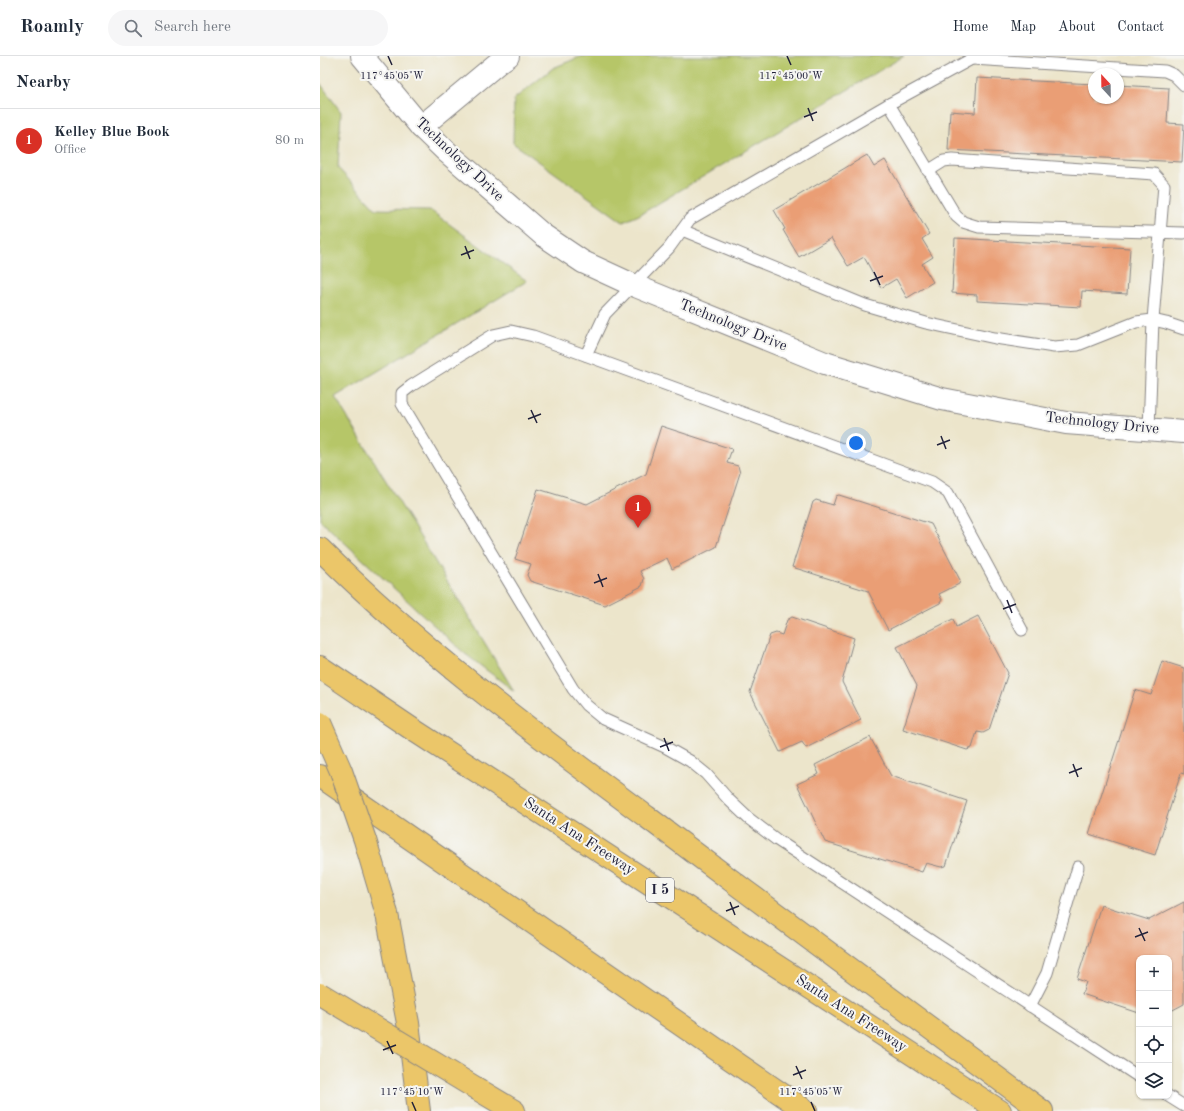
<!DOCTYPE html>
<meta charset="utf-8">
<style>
body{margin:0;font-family:"Old Standard TT",serif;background:#f6f6f7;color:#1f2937}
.controls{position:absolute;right:12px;bottom:12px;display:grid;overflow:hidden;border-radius:8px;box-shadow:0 1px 3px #0004}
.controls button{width:36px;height:36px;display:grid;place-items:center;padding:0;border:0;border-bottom:1px solid #e0e1e3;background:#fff;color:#1f2937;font:20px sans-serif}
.compass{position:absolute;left:768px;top:12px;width:36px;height:36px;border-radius:50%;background:#fff;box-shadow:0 1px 3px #0004;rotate:338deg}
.you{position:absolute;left:536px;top:387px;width:14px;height:14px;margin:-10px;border:3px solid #fff;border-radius:50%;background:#1a73e8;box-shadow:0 0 0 6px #1a73e833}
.badge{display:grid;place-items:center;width:26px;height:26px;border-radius:50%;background:#d93025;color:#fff;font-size:13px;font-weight:700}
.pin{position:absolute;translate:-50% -33px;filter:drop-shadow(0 1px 2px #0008)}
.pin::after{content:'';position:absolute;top:21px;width:14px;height:12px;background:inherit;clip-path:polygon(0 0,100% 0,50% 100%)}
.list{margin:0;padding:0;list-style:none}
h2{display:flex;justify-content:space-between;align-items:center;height:52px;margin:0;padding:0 16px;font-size:17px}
h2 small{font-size:13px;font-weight:400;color:#747a83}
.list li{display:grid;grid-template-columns:26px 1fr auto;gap:12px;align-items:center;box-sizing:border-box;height:64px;padding:0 16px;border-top:1px solid #e0e1e3}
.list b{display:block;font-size:15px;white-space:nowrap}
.list p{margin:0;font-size:13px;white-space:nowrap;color:#747a83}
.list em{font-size:13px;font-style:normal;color:#747a83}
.icon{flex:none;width:22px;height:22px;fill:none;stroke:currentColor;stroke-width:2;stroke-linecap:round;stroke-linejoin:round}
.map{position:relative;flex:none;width:864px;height:1055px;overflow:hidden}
header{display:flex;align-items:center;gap:24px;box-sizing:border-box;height:56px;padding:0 20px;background:#fff;border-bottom:1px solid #e0e1e3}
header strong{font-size:19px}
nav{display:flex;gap:22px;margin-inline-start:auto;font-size:14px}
.search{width:280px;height:36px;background:#f6f6f7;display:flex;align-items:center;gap:10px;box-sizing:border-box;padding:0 14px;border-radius:22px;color:#747a83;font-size:15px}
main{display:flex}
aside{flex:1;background:#fff}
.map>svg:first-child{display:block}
.green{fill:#b6c668;stroke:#6c7452}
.building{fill:#ea9e75}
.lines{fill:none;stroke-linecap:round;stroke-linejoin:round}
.service-casing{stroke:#878483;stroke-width:13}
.minor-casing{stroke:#878483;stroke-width:24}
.tertiary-casing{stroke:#878483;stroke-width:24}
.motorway-casing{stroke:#878483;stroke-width:24}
.service{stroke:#fff;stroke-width:11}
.minor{stroke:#fff;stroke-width:22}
.tertiary{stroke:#fff;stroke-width:22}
.motorway{stroke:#ebc669;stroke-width:22}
.motorway-bridge-casing{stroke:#878483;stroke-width:24;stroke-linecap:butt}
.motorway-bridge{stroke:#ebc669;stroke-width:22}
.ticks{fill:none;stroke:#22223b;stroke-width:1.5}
.labels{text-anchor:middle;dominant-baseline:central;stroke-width:4;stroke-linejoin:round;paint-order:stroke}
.shield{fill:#f6f6f2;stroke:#626272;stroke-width:1}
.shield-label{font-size:14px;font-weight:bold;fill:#22223b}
.street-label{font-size:15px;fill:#22223b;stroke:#f6f6f2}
.ticks-label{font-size:10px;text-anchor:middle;fill:#22223b;stroke:#f6f6f2;stroke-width:4;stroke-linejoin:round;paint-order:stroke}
</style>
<header>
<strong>Roamly</strong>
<div class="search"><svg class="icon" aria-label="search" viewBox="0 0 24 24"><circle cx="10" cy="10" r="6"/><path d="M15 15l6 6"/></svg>Search here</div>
<nav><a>Home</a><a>Map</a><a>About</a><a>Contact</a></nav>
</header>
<main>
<aside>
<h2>Nearby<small></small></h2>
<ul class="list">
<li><span class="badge">1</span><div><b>Kelley Blue Book</b><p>Office</p></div><em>80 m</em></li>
</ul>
</aside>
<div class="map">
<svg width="864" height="1055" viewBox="0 0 864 1055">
<rect width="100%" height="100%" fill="#f6f6f2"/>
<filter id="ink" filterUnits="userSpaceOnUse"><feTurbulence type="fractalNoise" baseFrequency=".025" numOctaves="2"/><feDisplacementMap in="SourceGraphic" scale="8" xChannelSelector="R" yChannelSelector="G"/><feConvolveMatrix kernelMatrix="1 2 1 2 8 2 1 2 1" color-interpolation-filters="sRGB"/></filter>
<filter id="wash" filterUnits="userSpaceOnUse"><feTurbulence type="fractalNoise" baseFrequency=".012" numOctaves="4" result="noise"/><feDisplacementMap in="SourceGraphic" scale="16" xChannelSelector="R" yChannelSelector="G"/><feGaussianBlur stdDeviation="0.9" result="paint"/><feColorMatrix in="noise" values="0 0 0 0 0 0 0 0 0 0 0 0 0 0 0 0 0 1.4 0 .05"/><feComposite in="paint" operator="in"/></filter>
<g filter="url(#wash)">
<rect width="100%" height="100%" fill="#ece5cb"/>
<g class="green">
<path d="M262 0H584L319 159 303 166 193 87 194 43 233 12Z"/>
<path d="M0 27 21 56 18 112 56 153 110 154 207 225 15 341 194 635 144 597 0 464Z"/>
</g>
<g id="blocks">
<g class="building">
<path d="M657 22 774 28V42H798V29L849 32 847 67 864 68 862 106 628 94 630 55 655 57Z"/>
<path d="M547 99 554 111 565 104 609 178 602 183 613 201 602 208 613 226 587 242 576 223 561 232 544 201 528 210 511 182 479 201 463 174 465 173 454 154Z"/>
<path d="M635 182 810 192 807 238 762 235 761 251 657 245V239L632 237Z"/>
<path d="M341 370 412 393 407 407 418 410 420 417 396 491 352 513 347 502 320 515 324 523 322 530 285 549 210 525 207 519 211 508 195 503 218 433 267 448 326 418Z"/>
<path d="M519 439 611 468 640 524 639 528 619 538 622 544 620 547 568 574 548 535 472 511 493 446 496 444 513 449 516 440Z"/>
<path d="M658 560 688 617 669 674 663 677 657 676 652 692 647 694 583 673 597 630 577 591 633 563 636 571Z"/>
<path d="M472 561 534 582 522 626 541 664 486 692 482 686 460 696 430 636 450 579 456 577 462 579 467 564Z"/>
<path d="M842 605 864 612V718L861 717 835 799 769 778 815 634 831 639Z"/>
<path d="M550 681 571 720 647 745 626 810 621 811 606 807 602 816 505 786 477 728 499 718 495 709Z"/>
<path d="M864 846V948L849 956V902H819V957L762 938 766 926 757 923 781 849 829 864Z"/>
</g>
</g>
</g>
<g filter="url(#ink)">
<use href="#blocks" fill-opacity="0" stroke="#878483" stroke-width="1"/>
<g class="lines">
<defs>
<g id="service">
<path d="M653 3 845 15 854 19 864 29"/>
<path d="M569 48 636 160 643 166 659 171 864 177"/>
<path d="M608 115 624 105 632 104 834 118 844 129 833 264 829 373"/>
<path d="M362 174 545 249 606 267 675 282 734 291 758 289 816 266 833 264 846 267 864 273"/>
<path d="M266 299 285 258 349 192 370 163 569 48 657 0"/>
<path d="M702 574 628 437 612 426 213 280 191 275 173 279 91 330 82 337V348L253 633 266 649 283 663 345 691 370 705 386 718 409 744 428 762 457 784 819 1021"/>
<path d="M710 950 727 917 758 811"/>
<path d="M848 1040 864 1050"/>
</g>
<path id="minor" d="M101 71 178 7 188 0"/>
<path id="tertiary" d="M42 0 101 71 128 97 223 179 263 206 313 229 505 307 622 343 746 367 864 376"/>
<g id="motorway">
<path d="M0 493C100 593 214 677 327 761 458 860 590 958 722 1055"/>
<path d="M0 611 92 673 680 1055"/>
<path d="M0 720 486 1055"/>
<path d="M67 858 88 967 99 1055"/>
<path d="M159 1034 194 1055"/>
</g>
</defs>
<use href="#service" class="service-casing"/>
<use href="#minor" class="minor-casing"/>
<use href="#tertiary" class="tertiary-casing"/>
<use href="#motorway" class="motorway-casing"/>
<use href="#service" class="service"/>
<use href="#minor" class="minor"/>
<use href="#tertiary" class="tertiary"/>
<use href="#motorway" class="motorway"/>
<defs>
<g id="motorway-bridge">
<path d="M0 667 21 715 45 784 67 858"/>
<path d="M0 938 159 1034"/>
</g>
</defs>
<use href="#motorway-bridge" class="motorway-bridge-casing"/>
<use href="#motorway-bridge" class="motorway-bridge"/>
</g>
</g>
<path class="ticks" d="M68 0 72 9M467 0 471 9M488 52 493 65M484 61 497 56M145 190 150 203M141 199 154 194M554 216 560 229M550 225 563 220M211 354 217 367M208 363 221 358M621 380 626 393M617 389 630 384M278 518 283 531M274 527 287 522M687 544 692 557M683 553 696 548M344 682 349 695M340 691 353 686M753 708 758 721M749 717 762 712M410 846 415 859M406 855 419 850M819 872 825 885M815 881 828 876M67 985 73 998M63 994 76 989M476 1010 482 1023M473 1019 486 1014M92 1046 96 1055M491 1046 495 1055"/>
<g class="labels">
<rect class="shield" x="326" y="822" width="28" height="24" rx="3"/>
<g class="shield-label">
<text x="340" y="834">I 5</text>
</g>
<g class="street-label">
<text transform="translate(139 104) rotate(43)">Technology Drive</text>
<text transform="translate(413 270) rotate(22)">Technology Drive</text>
<text transform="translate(782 368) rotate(6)">Technology Drive</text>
<text transform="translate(259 781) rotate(33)">Santa Ana Freeway</text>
<text transform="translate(531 958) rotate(33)">Santa Ana Freeway</text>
</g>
</g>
<g class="ticks-label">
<text x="471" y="23">117°45'00"W</text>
<text x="72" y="23">117°45'05"W</text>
<text x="92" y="1039">117°45'10"W</text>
<text x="491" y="1039">117°45'05"W</text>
</g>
</svg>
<div class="controls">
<button>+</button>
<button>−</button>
<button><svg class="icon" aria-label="locate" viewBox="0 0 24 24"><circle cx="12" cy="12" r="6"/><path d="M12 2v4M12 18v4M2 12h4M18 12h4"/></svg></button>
<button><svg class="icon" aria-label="layers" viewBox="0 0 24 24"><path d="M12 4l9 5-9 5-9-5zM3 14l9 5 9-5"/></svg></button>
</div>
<svg class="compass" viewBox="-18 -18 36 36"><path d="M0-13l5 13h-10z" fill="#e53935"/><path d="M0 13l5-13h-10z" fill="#747a83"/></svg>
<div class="you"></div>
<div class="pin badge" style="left:318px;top:472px">1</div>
</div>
</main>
